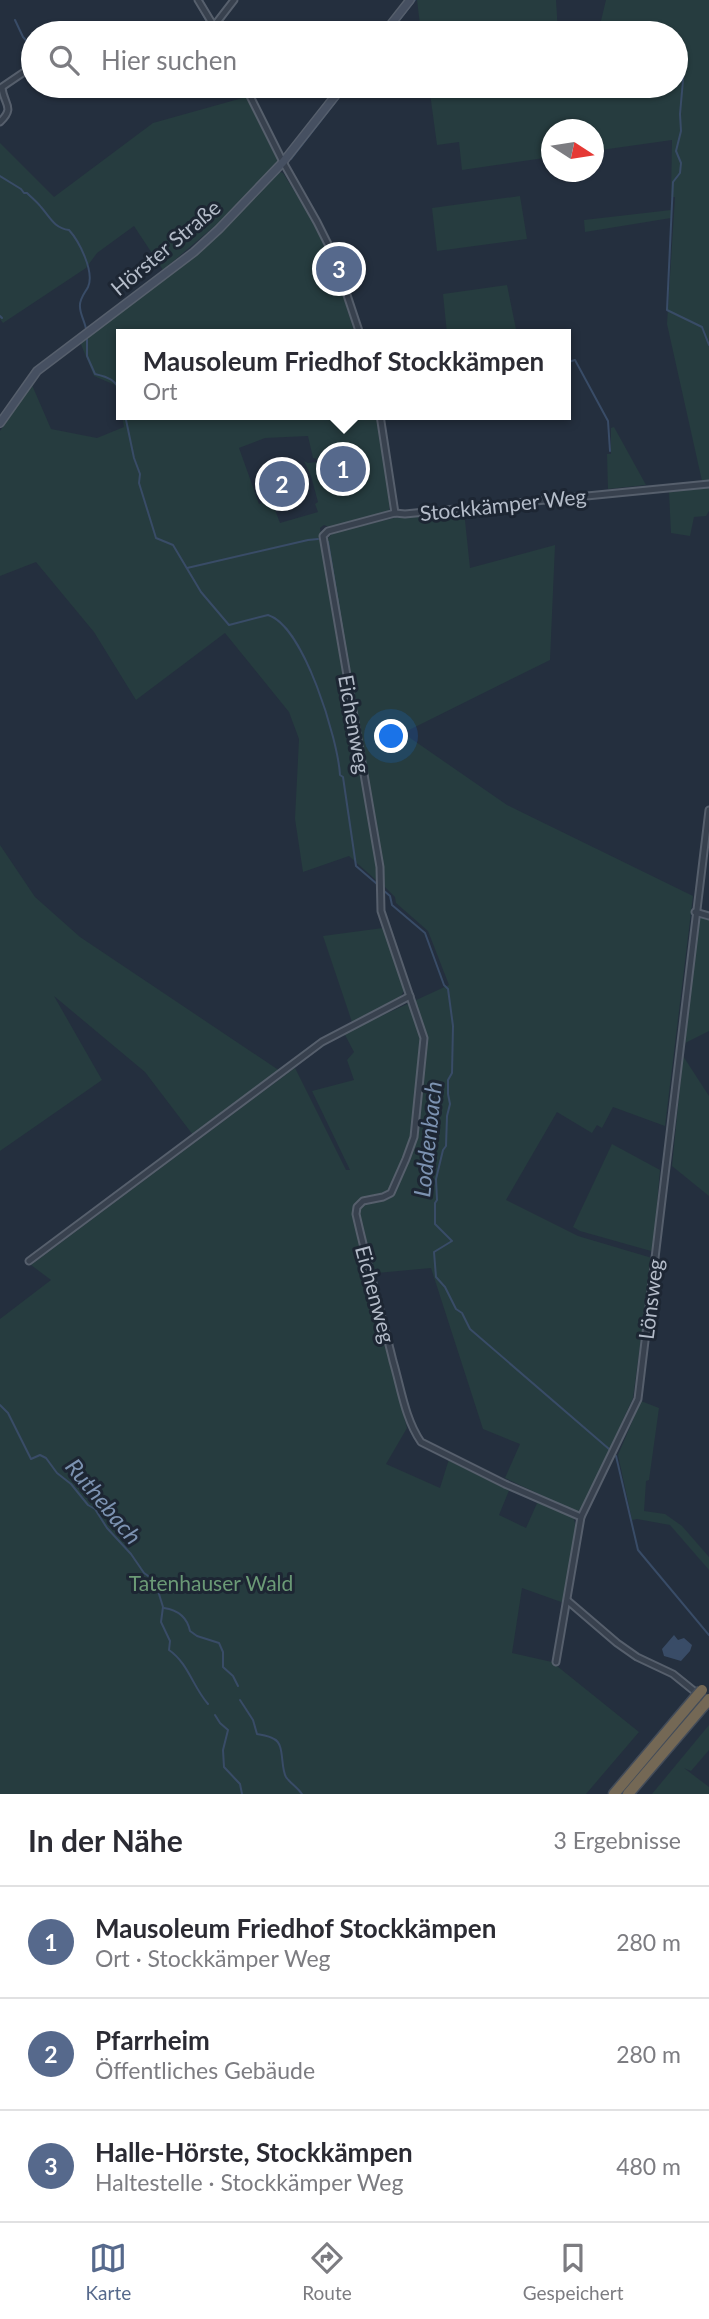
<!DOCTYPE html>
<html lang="de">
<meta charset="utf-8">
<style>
body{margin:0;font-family:Lato,sans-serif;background:#f7f7f7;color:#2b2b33}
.compass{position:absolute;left:541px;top:119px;width:63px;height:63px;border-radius:50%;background:#fff;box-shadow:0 2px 5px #0004;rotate:102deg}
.you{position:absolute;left:392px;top:737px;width:24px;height:24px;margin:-18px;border:5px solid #fff;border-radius:50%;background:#1a73e8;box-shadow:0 0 0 10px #1a73e833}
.badge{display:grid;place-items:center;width:46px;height:46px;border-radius:50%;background:#56698c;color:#fff;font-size:23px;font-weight:700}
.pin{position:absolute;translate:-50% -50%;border:4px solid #fff;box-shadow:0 2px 7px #0006}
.popup{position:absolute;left:116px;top:329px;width:455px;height:91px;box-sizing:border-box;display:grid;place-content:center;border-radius:0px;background:#fff;filter:drop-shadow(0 2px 5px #0005);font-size:23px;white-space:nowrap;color:#7c7c81}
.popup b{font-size:26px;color:#2b2b33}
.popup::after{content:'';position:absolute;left:50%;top:100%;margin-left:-14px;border:14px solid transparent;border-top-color:#fff}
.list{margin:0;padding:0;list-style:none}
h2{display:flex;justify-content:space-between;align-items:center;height:91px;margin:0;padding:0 28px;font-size:30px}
h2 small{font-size:23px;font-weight:400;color:#7c7c81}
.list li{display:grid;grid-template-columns:46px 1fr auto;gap:21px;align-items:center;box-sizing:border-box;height:112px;padding:0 28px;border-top:2px solid #e1e1e2}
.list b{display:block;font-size:26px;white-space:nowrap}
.list p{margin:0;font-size:23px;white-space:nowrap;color:#7c7c81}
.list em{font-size:23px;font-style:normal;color:#7c7c81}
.icon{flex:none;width:38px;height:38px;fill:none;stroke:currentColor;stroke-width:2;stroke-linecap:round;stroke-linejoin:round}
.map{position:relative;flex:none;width:709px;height:1794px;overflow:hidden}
.search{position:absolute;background:#fff;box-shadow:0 2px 5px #0004;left:21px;right:21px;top:21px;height:77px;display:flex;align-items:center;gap:18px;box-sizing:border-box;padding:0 24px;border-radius:38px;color:#7c7c81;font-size:26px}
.sheet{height:427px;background:#fff}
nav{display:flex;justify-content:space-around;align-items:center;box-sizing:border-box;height:98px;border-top:2px solid #e1e1e2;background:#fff;font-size:19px;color:#7c7c81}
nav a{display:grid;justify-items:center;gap:4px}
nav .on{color:#56698c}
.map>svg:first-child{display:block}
.green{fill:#263c3f;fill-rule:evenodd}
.water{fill:#394c67}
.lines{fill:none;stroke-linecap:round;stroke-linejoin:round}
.stream{stroke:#394c67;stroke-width:2}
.street-casing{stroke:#565f6c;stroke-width:9}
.secondary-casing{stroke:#565f6c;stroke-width:10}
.highway-casing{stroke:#434c59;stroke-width:13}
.street{stroke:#38414e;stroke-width:5}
.secondary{stroke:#465061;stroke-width:7}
.highway{stroke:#746855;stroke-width:10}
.highway-bridge-casing{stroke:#434c59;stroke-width:13;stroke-linecap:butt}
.highway-bridge{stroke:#746855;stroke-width:10}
.labels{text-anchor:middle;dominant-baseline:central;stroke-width:6;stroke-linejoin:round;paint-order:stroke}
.street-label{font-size:21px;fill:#b4bcc9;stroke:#1d2633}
.park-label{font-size:21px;fill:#6b9a76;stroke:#1d2633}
.water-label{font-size:23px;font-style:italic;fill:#7c92b1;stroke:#1d2633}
</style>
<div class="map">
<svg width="709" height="1794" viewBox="0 0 709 1794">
<rect width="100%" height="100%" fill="#242f3e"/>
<g class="green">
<path d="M417 0H556L558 33H421Z"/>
<path d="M606 0H709V481H702L667 324 675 197H671L672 140 594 151V130H552L551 157 462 170 459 142 437 145 429 86H676V33H598Z"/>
<path d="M246 97 278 161 217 224 163 270 134 226 97 253 86 268 3 323 0 319V143L54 197 153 123Z"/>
<path d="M280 172 283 173 314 223 331 257 355 334H121V409L115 385 94 376 80 342 199 252Z"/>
<path d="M520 196 527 239 437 251 432 208Z"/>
<path d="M671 210V218L585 232 584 220Z"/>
<path d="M507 285 517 334H447L443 294Z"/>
<path d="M32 385 51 429 97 438 124 427 122 415H377L390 505 389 510 384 514 329 527 324 525 320 528 331 607 377 867V881L349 856 303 872 295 819 299 739 289 712 225 633 136 700 94 632 36 562 0 576V431ZM308 436 313 458 317 459V462L308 463 304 461 311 476 318 502 315 504 318 512 280 523 271 499 259 504 239 448 265 438Z"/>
<path d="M614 427 646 485 608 489 607 454H611V428Z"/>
<path d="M709 488V511L706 516 694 517 690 536 671 533 669 492Z"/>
<path d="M464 511 470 568 555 545 550 660 403 733 507 805 693 896 665 1126 613 1107 602 1128 597 1125 592 1133 557 1112 506 1200 578 1236 652 1258 633 1398 583 1507 577 1512 505 1478 520 1444 483 1429 431 1268 366 1274 407 1428 386 1464 440 1488 449 1459 510 1488 499 1515 526 1528 538 1501 573 1516 576 1527 564 1603 522 1588 512 1653 552 1662 639 1732 586 1794H0V1319L51 1280 31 1265 295 1068 346 1170H350L312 1091 354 1080 347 1060 354 1052 344 1033 449 985 428 931 396 903 395 897 383 885 382 861 353 702 356 701 326 543 328 538 333 533 394 518Z"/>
<path d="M0 845 35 897 80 937 280 1071 193 1135 145 1072 54 996 102 1080 0 1151Z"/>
<path d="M699 915 709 918V1031L685 1043Z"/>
<path d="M383 928 405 989 401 996 352 1022 323 936Z"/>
<path d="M683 1056 709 1096V1196L672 1166Z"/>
<path d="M612 1144 660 1170 653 1249 651 1251 580 1231 573 1227Z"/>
<path d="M641 1401 659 1408 649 1480 646 1481 644 1511 665 1514 682 1526 709 1557V1570L670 1525 637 1519 632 1520 618 1455Z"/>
<path d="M709 1725V1750L691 1771 684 1768 709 1787V1794H652Z"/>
</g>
<path class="water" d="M674 1635 678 1640 684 1638 692 1645 690 1651 681 1661 664 1656 662 1649Z"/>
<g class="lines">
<g class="stream">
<path d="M195 0 206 20"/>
<path d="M202 0 213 20"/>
<path d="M15 20 23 37 33 48"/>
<path d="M394 27 415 0"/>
<path d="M189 33 204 25"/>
<path d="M684 69 680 114 681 131 676 151 681 163 680 173 673 182 667 310 702 327 709 345"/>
<path d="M291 159 348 86"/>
<path d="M0 176 21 189 24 193H27C32 198 37 202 41 207 50 217 54 228 69 230 79 241 95 272 88 287 85 293 79 299 80 307 80 314 85 322 86 329"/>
<path d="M204 248 279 172"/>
<path d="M0 316 2 318"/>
<path d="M87 339V356L95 374C108 377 117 380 121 394"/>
<path d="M565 363 575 360 608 421 610 451"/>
<path d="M125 415 134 458 140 474 139 483 156 538 173 545 201 592 229 625 268 615C304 626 338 740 340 775L343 777 356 866 377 884"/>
<path d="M328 542 354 701"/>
<path d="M187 568 308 540 318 539"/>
<path d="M383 890 390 896 392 905 425 933 444 985 448 989 453 1026 452 1073 448 1080V1094L450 1104 447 1116 446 1146 443 1150 436 1179 437 1200 435 1203V1224L452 1241 434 1252 436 1277 445 1287 456 1309 462 1313 470 1329 609 1449"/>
<path d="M0 1405 8 1413 31 1459 40 1455 46 1458 57 1473 71 1484 88 1505 95 1509 107 1528 131 1554 144 1573 155 1581 163 1607 161 1622 170 1641 169 1650C188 1663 193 1687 208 1704"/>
<path d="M616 1456 638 1550 709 1635"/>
<path d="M164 1608C178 1610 187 1617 190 1631L197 1636 219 1643 223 1652V1667L233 1676 238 1686"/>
<path d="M240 1700 253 1720 257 1734C262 1735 270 1736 274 1739 285 1744 280 1766 286 1777 290 1783 297 1787 302 1794"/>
<path d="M215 1715 220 1723 228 1730 223 1750 224 1767 240 1784 242 1794"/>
</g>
<defs>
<g id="street">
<path d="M198 0 218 33"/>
<path d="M196 33 214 26 234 0"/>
<path d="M245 86 283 162 317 222 334 256 360 334"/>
<path d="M0 122C16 107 3 104 2 87L33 66"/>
<path d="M380 415 395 513"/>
<path d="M695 912 709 916"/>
<path d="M29 1261 322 1042 410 996"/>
<path d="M581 1517 505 1484 421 1442C405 1419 401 1388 393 1361 381 1312 367 1263 356 1214L357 1207 363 1201 383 1197 391 1193 406 1159 414 1137 424 1038 381 911 380 867 323 536 328 531 395 513 405 514 709 484"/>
<path d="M568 1601 617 1643 637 1657 673 1674 699 1695"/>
<path d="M556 1662 581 1517 638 1399 709 810"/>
</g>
<g id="secondary">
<path d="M384 33 410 0"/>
<path d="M0 423 37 371 194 252 219 229 283 162 343 86"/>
</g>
<g id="highway">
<path d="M614 1794 696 1697"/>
<path d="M628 1794 705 1704"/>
</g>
</defs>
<use href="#street" class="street-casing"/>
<use href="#secondary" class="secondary-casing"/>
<use href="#highway" class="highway-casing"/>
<use href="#street" class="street"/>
<use href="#secondary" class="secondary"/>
<use href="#highway" class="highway"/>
<defs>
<g id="highway-bridge">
<path d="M696 1697 702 1690"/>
<path d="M705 1704 709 1699"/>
</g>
</defs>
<use href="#highway-bridge" class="highway-bridge-casing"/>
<use href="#highway-bridge" class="highway-bridge"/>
</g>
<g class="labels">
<g class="street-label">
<text transform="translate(165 247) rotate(-40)">Hörster Straße</text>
<text transform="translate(503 504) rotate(-6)">Stockkämper Weg</text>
<text transform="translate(355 724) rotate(80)">Eichenweg</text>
<text transform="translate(376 1294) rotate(75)">Eichenweg</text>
<text transform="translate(650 1299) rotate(-83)">Lönsweg</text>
</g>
<g class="park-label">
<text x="211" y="1582">Tatenhauser Wald</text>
</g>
<g class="water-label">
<text transform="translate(427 1139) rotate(-84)">Loddenbach</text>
<text transform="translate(104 1501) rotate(50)">Ruthebach</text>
</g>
</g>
</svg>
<svg class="compass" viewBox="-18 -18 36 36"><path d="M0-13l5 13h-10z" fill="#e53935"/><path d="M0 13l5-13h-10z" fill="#7c7c81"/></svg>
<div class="you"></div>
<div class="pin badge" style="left:343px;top:469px">1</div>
<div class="popup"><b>Mausoleum Friedhof Stockkämpen</b>Ort</div>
<div class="pin badge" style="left:282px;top:484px">2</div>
<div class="pin badge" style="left:339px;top:269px">3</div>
<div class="search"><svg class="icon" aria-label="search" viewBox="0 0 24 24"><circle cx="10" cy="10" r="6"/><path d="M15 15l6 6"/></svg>Hier suchen</div>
</div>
<section class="sheet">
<h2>In der Nähe<small>3 Ergebnisse</small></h2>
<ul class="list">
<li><span class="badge">1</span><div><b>Mausoleum Friedhof Stockkämpen</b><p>Ort · Stockkämper Weg</p></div><em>280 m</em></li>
<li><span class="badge">2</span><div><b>Pfarrheim</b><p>Öffentliches Gebäude</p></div><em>280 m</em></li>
<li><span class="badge">3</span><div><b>Halle-Hörste, Stockkämpen</b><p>Haltestelle · Stockkämper Weg</p></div><em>480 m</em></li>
</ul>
</section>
<nav>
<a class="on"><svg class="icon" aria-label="map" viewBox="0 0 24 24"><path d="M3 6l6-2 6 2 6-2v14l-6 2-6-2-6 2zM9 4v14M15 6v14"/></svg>Karte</a>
<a><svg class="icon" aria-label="directions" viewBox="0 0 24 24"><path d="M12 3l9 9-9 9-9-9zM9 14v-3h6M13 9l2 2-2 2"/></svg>Route</a>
<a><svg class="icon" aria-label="saved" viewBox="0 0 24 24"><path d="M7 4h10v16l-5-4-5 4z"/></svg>Gespeichert</a>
</nav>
